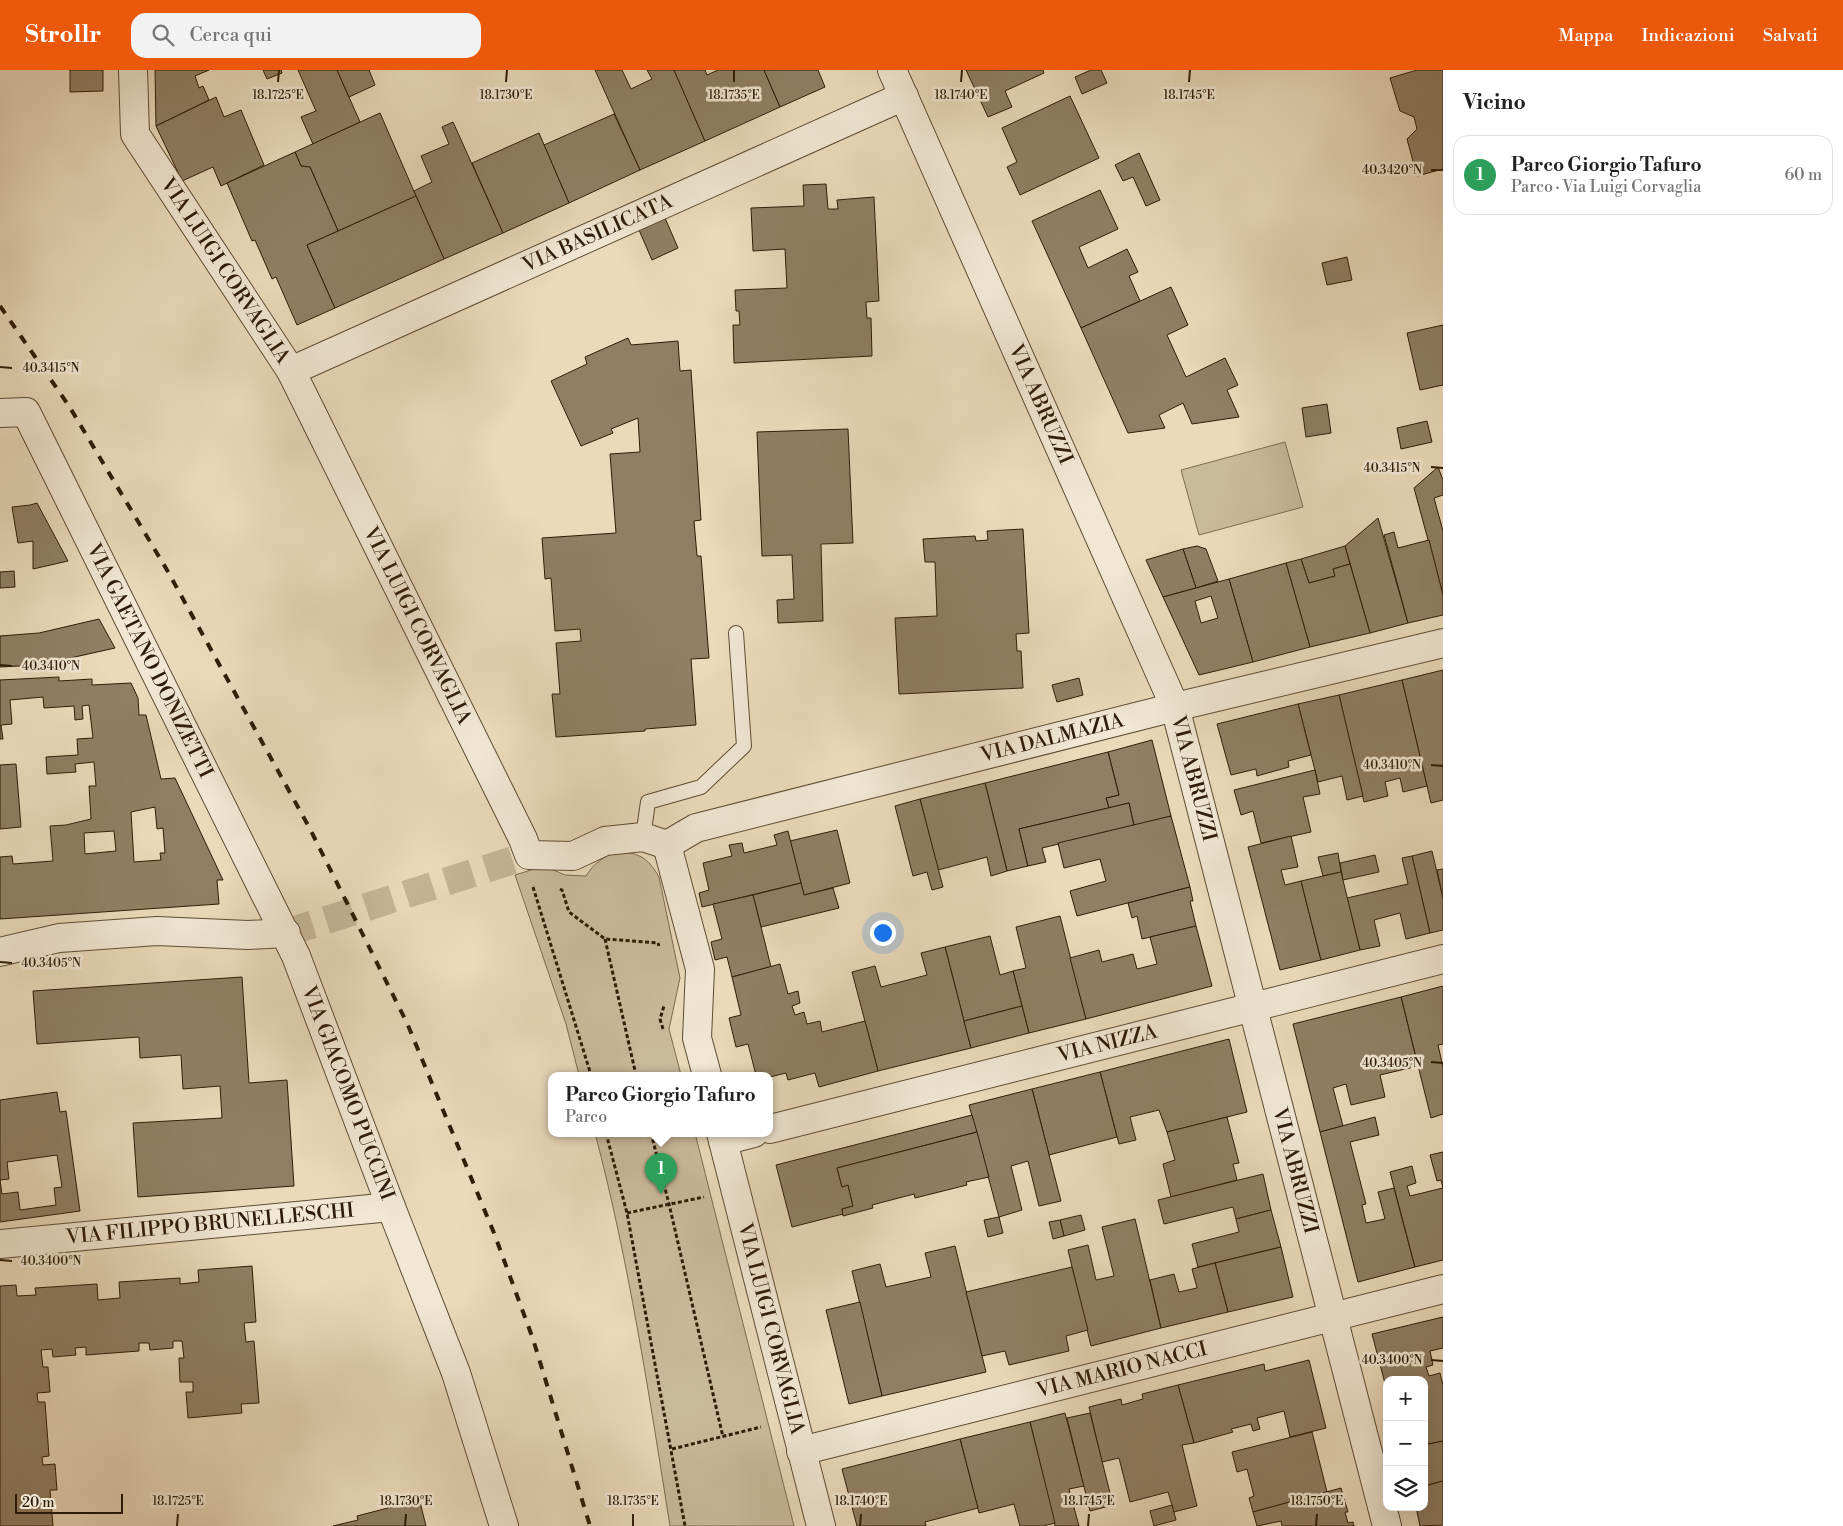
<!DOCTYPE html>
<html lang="it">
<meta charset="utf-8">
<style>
body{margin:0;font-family:"Libre Bodoni",serif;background:#f2f2f2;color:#222}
.controls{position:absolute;right:15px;bottom:15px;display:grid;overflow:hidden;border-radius:10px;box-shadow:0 5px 20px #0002}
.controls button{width:45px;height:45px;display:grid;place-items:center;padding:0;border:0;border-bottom:1px solid #e0e0e0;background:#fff;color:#222;font:25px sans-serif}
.scale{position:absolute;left:15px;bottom:12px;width:108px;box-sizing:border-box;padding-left:5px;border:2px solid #2f1c07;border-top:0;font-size:14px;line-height:18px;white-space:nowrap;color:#2f1c07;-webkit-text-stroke:4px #f1e7d3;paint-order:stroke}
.you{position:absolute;left:882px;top:862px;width:18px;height:18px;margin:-12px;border:4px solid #fff;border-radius:50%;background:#1a73e8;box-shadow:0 0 0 8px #1a73e833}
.badge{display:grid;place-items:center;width:32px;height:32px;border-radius:50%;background:#ea580c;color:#fff;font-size:16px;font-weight:700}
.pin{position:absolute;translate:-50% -41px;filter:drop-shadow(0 1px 2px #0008)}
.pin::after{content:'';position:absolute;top:26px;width:18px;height:15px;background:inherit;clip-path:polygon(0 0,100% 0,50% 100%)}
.popup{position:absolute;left:548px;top:1002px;width:225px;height:65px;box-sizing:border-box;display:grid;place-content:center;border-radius:10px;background:#fff;filter:drop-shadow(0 1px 4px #0005);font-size:16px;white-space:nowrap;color:#767676}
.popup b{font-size:19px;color:#222}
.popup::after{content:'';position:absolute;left:50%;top:100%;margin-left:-10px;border:10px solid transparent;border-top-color:#fff}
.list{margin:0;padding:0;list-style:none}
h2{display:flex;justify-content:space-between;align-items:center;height:65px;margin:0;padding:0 20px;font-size:21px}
h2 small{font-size:16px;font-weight:400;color:#767676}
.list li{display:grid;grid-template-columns:32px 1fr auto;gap:15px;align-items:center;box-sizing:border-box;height:80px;margin:0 10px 10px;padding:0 10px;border:1px solid #e0e0e0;border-radius:15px}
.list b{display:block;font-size:19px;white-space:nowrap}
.list p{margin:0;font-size:16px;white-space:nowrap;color:#767676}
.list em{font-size:16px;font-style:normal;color:#767676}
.icon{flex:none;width:28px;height:28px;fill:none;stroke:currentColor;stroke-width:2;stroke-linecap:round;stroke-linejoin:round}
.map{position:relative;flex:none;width:1443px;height:1456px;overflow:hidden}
header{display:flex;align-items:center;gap:30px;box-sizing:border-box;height:70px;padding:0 25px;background:#ea580c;color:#fff}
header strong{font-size:24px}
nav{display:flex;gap:28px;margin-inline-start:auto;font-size:18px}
.search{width:350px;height:45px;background:#f2f2f2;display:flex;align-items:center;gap:12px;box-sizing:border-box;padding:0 18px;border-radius:15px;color:#767676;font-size:19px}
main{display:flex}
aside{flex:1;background:#fff}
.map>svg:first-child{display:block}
.green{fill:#caba9c;stroke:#7c6b52}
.building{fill:#907f65;stroke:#2f1c07;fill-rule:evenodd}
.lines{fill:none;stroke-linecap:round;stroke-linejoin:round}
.street-tunnel{stroke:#c5b497;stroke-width:28;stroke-dasharray:28 14;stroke-linecap:butt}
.lane-casing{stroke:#5e4c34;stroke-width:16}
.street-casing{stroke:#5e4c34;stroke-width:30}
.path{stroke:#2f1c07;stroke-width:3;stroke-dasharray:4 2.5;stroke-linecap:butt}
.lane{stroke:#f1e7d3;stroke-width:14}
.street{stroke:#f1e7d3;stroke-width:28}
.rail{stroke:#2f1c07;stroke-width:4;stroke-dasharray:9 9;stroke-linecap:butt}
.ticks{fill:none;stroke:#2f1c07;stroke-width:2}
.labels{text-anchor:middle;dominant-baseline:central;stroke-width:5;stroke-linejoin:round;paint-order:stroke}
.street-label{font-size:20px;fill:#2f1c07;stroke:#f1e7d3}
.ticks-label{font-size:12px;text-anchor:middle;fill:#2f1c07;stroke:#f1e7d3;stroke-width:5;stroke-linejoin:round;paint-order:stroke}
</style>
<header>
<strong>Strollr</strong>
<div class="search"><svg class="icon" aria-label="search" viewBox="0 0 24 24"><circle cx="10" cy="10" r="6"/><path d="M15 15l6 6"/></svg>Cerca qui</div>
<nav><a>Mappa</a><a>Indicazioni</a><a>Salvati</a></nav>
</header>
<main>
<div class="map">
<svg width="1443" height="1456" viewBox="0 0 1443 1456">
<rect width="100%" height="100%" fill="#eadabb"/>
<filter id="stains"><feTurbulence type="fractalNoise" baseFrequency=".004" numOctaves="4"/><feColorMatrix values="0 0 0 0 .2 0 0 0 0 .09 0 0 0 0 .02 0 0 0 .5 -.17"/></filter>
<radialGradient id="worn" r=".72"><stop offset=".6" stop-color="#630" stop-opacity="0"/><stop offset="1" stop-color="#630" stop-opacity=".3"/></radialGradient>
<g class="green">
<path d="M1285 372 1303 437 1199 465 1181 400Z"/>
<path d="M616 782C639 782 648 788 659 807L680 908 669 959 681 1005H579L566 954 515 805 544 796 565 805 586 806C594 793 602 788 616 782Z"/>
<path d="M595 1063H695L794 1456H670C649 1324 629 1192 595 1063Z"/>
</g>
<g class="building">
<path d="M70 0H103V21L70 22Z"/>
<path d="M155 0H209L195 6 199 18 203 16 209 30 156 56Z"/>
<path d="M263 0H281L282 3 267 9Z"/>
<path d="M298 0H337L360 52 313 74 301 47 316 41Z"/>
<path d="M337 0H369L375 15 349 27Z"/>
<path d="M595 0H622L631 19 652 9 647 0H674L705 71 640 100Z"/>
<path d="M674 0H705L707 5 718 0H764L780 37 705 71Z"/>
<path d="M764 0H818L825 17 780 37Z"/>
<path d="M966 0H1043L1044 3 1005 21 1012 37 988 47Z"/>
<path d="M1091 0H1101L1107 13 1082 24 1075 7Z"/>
<path d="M1417 0H1443V99L1417 106 1407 69 1417 59 1414 47 1400 41 1390 8Z"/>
<path d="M1070 26 1099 88 1020 125 1007 97 1017 92 1002 58Z"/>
<path d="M216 27 224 47 241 40 264 95 221 116 213 97 182 111 156 56Z"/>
<path d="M380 43 416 126 338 161 310 97 301 96 295 82Z"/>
<path d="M614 44 640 100 569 133 544 75Z"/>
<path d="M453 52 503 163 444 189 414 121 432 112 421 86 449 74 442 57Z"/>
<path d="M539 63 569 133 503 163 472 93Z"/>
<path d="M295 82 301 96 310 97 338 161 307 175 335 238 297 255 276 207 272 209 255 170 252 171 227 113Z"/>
<path d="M1139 83 1160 130 1146 136 1133 107 1123 111 1115 95Z"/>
<path d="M826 114 828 139H838L837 130 874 127 879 231 866 232 867 248H871L872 286 734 293 733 255H740L739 241H736L735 220 787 218 785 179 753 181 751 138 804 136 803 115Z"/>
<path d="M1100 120 1118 159 1079 177 1088 198 1127 179 1138 202 1129 206 1140 231 1081 258 1032 151Z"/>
<path d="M416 126 444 189 335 238 307 175Z"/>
<path d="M665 148 678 178 652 190 639 160Z"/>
<path d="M1347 187 1352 210 1327 215 1322 193Z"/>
<path d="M1171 217 1188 255 1167 265 1186 307 1225 288 1238 315 1227 320 1239 347 1192 354 1183 333 1159 345 1165 358 1128 363 1081 258Z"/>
<path d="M1443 255V315L1420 320 1407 263Z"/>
<path d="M628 268 631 275 678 271 680 301 691 300 701 450 694 451 697 486H701L709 588 691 589 696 655 645 659V661L556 667 552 624H560L556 573 581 571 580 559 555 561 551 508 545 509 542 468 616 463 610 384 640 382 638 348 611 359 613 363 581 376 551 311 587 294 585 287Z"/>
<path d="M1327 334 1331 363 1306 367 1302 338Z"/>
<path d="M1427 351 1432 372 1401 379 1397 358Z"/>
<path d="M848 359 853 473 821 474 823 551 778 553 777 530 794 529 792 485 762 486 757 362Z"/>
<path d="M1438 397 1443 410V425L1434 428 1443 461V525L1414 418Z"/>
<path d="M37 433 68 491 33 499V471L18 473 12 437 30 435Z"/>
<path d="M1378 448 1408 553 1370 563 1345 476Z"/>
<path d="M1023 459 1029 563 1016 564 1017 581H1021L1023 618 899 624 895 548 937 546 935 492H925L923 469 975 466 976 471 988 470 987 461Z"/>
<path d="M1394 462 1398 478 1429 470 1443 525V545L1408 553 1384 465Z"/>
<path d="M1197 476 1206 479 1218 511 1196 518 1183 479Z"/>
<path d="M1345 476 1350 494 1333 499 1335 506 1309 513 1301 489Z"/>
<path d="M1183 479 1196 518 1163 527 1146 490Z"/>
<path d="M1301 489 1309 513 1335 506 1333 499 1350 494 1370 563 1310 577 1286 493Z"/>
<path d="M1286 493 1310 577 1253 592 1229 509Z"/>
<path d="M14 501 15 517 0 518V502Z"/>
<path d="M1229 509 1253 592 1199 605 1163 527ZM1211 526 1218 548 1201 553 1195 531Z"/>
<path d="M99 549 115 578 39 595 0 597V566L39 563Z"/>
<path d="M1443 600V730L1431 733 1402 610Z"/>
<path d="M59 607V611L92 609V615L131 613 138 628 139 645H146L161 709 175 708 223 810H217L219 834 0 849V787L12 786 13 794 53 791 50 756 66 755 91 749 89 716H96L94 692 75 694 76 702 47 704 46 687 78 685 77 669 93 668 89 635 82 636 83 649 75 650 74 636 44 638 43 627 10 630 12 654 1 655 3 669H0V610ZM155 737 157 759 163 758 165 783H160L161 790 134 792 131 742ZM114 761 116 781 85 784 84 763Z"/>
<path d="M1079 608 1083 625 1057 632 1052 615Z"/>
<path d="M1402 610 1427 716 1403 722 1400 708 1385 712 1388 726 1364 732 1339 625Z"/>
<path d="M1339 625 1363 726 1347 730 1342 706 1318 712 1298 634Z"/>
<path d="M1298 634 1311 685 1288 691 1289 697 1257 706 1256 699 1231 705 1217 654Z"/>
<path d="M1152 670 1171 746 1134 756 1129 733 1109 738 1106 728 1119 725 1108 682Z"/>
<path d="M1108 682 1119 725 1106 728 1109 738 1019 759 1028 796 1007 801 985 713Z"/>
<path d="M16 694 21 757 0 759V695Z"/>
<path d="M1315 700 1320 724 1303 727 1311 762 1261 773 1253 741 1241 745 1234 720Z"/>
<path d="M985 713 1007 801 991 806 987 787 938 800 920 729Z"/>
<path d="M920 729 943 817 932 820 927 802 913 806 895 736Z"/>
<path d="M1129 733 1134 756 1042 778 1046 792 1028 796 1019 759Z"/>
<path d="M1171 746 1190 817 1077 846 1070 821 1106 811 1100 789 1064 798 1058 773Z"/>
<path d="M837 760 850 813 804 825 790 771Z"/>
<path d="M788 761 801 813 702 837 699 823 709 820 703 793 732 786 729 775 742 773 744 783 777 775 774 765Z"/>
<path d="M1291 766 1298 797 1281 800 1285 815 1301 811 1321 890 1280 900 1248 777Z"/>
<path d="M1432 781 1443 828V860L1430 863 1412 786Z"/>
<path d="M1338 783 1341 802 1323 806 1318 787Z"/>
<path d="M1375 785 1379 802 1343 810 1340 793Z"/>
<path d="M1412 786 1430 863 1406 869 1400 843 1374 850 1380 876 1360 880 1347 828 1408 814 1402 788Z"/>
<path d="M1443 799V828L1437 800Z"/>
<path d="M1341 802 1360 880 1321 890 1301 811Z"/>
<path d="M801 813 804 825 833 818 839 838 761 857 753 825Z"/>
<path d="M1190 817 1193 831H1190L1196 856 1142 869 1137 846 1132 848 1128 833Z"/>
<path d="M753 825 771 897 732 907 727 887 715 890 711 872 722 869 713 834Z"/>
<path d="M1060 846 1086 949 1029 963 1013 901 1026 898 1016 857Z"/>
<path d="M1196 856 1212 916 1086 949 1070 888 1099 880 1102 892 1133 884 1137 899 1157 894 1150 867Z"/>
<path d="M990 866 1000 905 1013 901 1022 936 964 951 945 877Z"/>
<path d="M945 877 971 978 878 1001 852 902 875 896 881 917 927 905 921 883Z"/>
<path d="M780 894 788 924 798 921 800 933 792 936 795 945 804 942 807 954 820 951 822 962 865 951 878 1001 819 1017 815 1003 788 1010 786 1003 770 1007V1005H756L748 974 736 977 729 948 741 945 732 907Z"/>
<path d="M242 907 249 1013 287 1010 294 1116 138 1127 133 1053 222 1048 220 1016 183 1019 181 985 140 988 139 967 37 974 33 921Z"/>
<path d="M1443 916V974L1438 975 1443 997V1044L1431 1048 1401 927Z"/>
<path d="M1401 927 1418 996 1380 1005 1385 1027 1351 1035 1346 1014 1333 1018 1343 1056 1320 1062 1293 954Z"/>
<path d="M1022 936 1029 963 971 978 964 951Z"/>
<path d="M1229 969 1247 1042 1167 1062 1159 1040 1130 1047 1136 1070 1119 1074 1100 1002Z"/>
<path d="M1100 1002 1117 1067 1049 1085 1032 1019Z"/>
<path d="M1032 1019 1061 1131 1039 1136 1028 1091 1011 1096 1022 1140 999 1147 969 1035Z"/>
<path d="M57 1022 60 1042 66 1041 80 1141 0 1152V1030ZM57 1085 62 1117 54 1118 56 1135 20 1140 18 1122 2 1124 0 1110 9 1109 7 1092Z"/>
<path d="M972 1045 977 1062 837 1098 842 1117 848 1115 853 1136 842 1139 843 1144 792 1157 776 1095Z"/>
<path d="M1227 1047 1239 1093 1233 1094 1237 1110 1171 1127 1163 1094 1175 1090 1167 1062Z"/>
<path d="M1375 1047 1379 1065 1350 1072 1366 1134 1362 1135 1366 1153 1385 1149 1378 1122 1394 1118 1415 1197 1358 1212 1320 1062Z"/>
<path d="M977 1062 989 1107 966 1112 967 1115 915 1128 914 1124 872 1135 873 1138 843 1146 842 1139 853 1136 848 1115 842 1117 837 1098Z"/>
<path d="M1443 1082V1190L1415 1197 1390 1102 1412 1096 1416 1113 1407 1116 1410 1126 1443 1118 1441 1110 1437 1111 1430 1085Z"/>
<path d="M1263 1104 1271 1140 1236 1149 1233 1137 1164 1154 1158 1130Z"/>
<path d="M1271 1140 1281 1177 1198 1197 1192 1174 1239 1162 1236 1149Z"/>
<path d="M1081 1145 1085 1160 1064 1166 1060 1150Z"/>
<path d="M999 1147 1003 1163 988 1167 984 1150Z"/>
<path d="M1135 1149 1161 1258 1091 1276 1068 1180 1088 1175 1096 1210 1114 1206 1102 1157Z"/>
<path d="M1060 1150 1064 1166 1053 1169 1049 1152Z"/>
<path d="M955 1176 986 1302 882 1326 852 1201 880 1194 886 1217 931 1207 925 1183Z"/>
<path d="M1281 1177 1293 1227 1228 1242 1215 1193Z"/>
<path d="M1215 1193 1228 1242 1161 1258 1150 1210 1174 1204 1179 1222 1197 1218 1192 1199Z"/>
<path d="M252 1196 256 1252 244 1253 246 1272 254 1271 259 1333 241 1334 242 1343 188 1348 186 1322H193V1312H180L179 1288H184L182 1271H173V1278L150 1280 149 1273H139V1281L86 1285V1277L75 1278 76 1285 53 1287 52 1279 41 1280 43 1297H48L50 1322 37 1323 38 1332H45L49 1386 42 1387 43 1395 55 1394 57 1420H50L53 1456H0V1216L16 1215 17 1226 36 1225 35 1218 97 1214 98 1230 120 1228 119 1212 180 1208V1214L199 1212 198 1200Z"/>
<path d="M1072 1197 1088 1260 1066 1266 1069 1281 1009 1295 1005 1281 982 1286 966 1222Z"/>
<path d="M860 1232 882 1326 849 1334 826 1240Z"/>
<path d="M1443 1247V1278L1430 1281 1433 1295 1426 1297 1429 1306 1440 1303 1443 1315V1371L1424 1375V1310H1387V1321L1372 1264Z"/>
<path d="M1309 1290 1326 1358 1290 1367 1284 1341 1257 1348 1260 1359 1253 1361 1251 1354 1231 1359 1233 1362 1194 1373 1178 1315 1264 1294 1265 1301Z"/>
<path d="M1178 1315 1194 1373 1182 1375 1197 1436 1174 1442 1168 1422 1130 1432 1119 1388 1102 1392 1089 1337 1121 1329 1122 1335 1143 1329 1142 1324Z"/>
<path d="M1065 1343 1084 1416 1069 1419 1079 1456H1055L1030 1352Z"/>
<path d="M1090 1343 1113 1435 1090 1441 1067 1348Z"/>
<path d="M1030 1352 1055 1453 1043 1456H1020L1014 1434 979 1443 960 1369Z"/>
<path d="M1312 1362 1327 1422 1253 1442 1249 1428 1254 1426 1247 1399 1237 1402 1232 1382Z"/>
<path d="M960 1369 978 1438 925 1452 926 1456H857L842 1399Z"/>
<path d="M1443 1371V1411L1424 1416V1375Z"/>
<path d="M1443 1411V1455L1420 1456 1416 1437H1424V1416Z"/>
<path d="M1341 1418 1348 1442H1345L1348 1453 1353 1452 1354 1456H1282L1281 1451 1257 1456 1253 1442Z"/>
<path d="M419 1428 426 1456H333L358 1450 357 1446 388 1438 387 1435Z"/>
<path d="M1172 1435 1176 1450 1154 1456 1150 1441Z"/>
</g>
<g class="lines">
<path class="street-tunnel" d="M286 863 529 785"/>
<defs>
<path id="lane" d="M643 767 648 732 701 717 744 676 736 563"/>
<g id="street">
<path id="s1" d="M133 0 135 64 291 301 523 769 529 785 573 786 605 771 643 767 667 775"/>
<path id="s2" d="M892 0 1175 637 1387 1456"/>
<path id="s3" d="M291 301 904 26"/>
<path id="s4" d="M0 343 26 342 296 886 391 1137 456 1303 504 1456"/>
<path id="s5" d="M667 775 696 758 1175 637 1443 573"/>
<path d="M667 775 700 899 697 968 707 1005"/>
<path d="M0 882 59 868 157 861 248 865 286 863"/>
<path id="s6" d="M770 1059 1443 889"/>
<path id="s7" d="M721 1063 821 1456"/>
<path d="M723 1071 754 1063"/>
<path id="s8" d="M0 1174 391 1137"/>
<path id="s9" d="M801 1381 1443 1219"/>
</g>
</defs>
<use href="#lane" class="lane-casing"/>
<use href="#street" class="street-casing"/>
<g class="path">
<path d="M533 817 591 1005"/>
<path d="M560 819 562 820 569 842 605 869 658 873 659 876"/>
<path d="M605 869 636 1005"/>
<path d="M663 959 660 949 664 936"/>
<path d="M606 1063 627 1143 685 1456"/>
<path d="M651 1063 669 1134 723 1367"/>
<path d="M627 1143 704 1127"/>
<path d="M672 1379 761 1357"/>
</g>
<use href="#lane" class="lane"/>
<use href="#street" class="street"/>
<path class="rail" d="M0 236 69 336 167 500 309 757 407 953 494 1163 533 1269 590 1456"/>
</g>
<path class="ticks" d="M278 12 279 0M506 12 507 0M734 12V0M961 12 962 0M1189 12 1190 0M1431 100H1443M0 297 12 298M1431 397 1443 398M0 595 12 596M1431 695 1443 696M0 892 12 893M1431 992 1443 993M0 1190 12 1191M1431 1290 1443 1291M177 1456 178 1444M405 1456 406 1444M633 1456V1444M860 1456 861 1444M1088 1456 1089 1444M1316 1456 1317 1444"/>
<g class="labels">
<g class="street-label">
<text stroke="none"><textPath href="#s3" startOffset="336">VIA BASILICATA</textPath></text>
<text stroke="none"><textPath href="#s1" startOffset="228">VIA LUIGI CORVAGLIA</textPath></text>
<text stroke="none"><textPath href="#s2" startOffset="366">VIA ABRUZZI</textPath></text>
<text stroke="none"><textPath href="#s1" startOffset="632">VIA LUIGI CORVAGLIA</textPath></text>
<text stroke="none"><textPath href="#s4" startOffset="304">VIA GAETANO DONIZETTI</textPath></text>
<text stroke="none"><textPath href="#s5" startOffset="401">VIA DALMAZIA</textPath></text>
<text stroke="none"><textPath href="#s2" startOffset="771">VIA ABRUZZI</textPath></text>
<text stroke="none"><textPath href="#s6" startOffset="348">VIA NIZZA</textPath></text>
<text stroke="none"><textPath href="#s4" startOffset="780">VIA GIACOMO PUCCINI</textPath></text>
<text stroke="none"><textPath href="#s2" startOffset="1176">VIA ABRUZZI</textPath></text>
<text stroke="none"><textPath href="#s8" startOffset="211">VIA FILIPPO BRUNELLESCHI</textPath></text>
<text stroke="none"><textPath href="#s7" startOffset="202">VIA LUIGI CORVAGLIA</textPath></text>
<text stroke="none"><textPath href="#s9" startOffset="331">VIA MARIO NACCI</textPath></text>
</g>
</g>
<g class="ticks-label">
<text x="278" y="29">18.1725°E</text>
<text x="506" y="29">18.1730°E</text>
<text x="734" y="29">18.1735°E</text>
<text x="961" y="29">18.1740°E</text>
<text x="1189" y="29">18.1745°E</text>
<text x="1392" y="104">40.3420°N</text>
<text x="51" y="302">40.3415°N</text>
<text x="1392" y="402">40.3415°N</text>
<text x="51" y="600">40.3410°N</text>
<text x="1392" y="699">40.3410°N</text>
<text x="51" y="897">40.3405°N</text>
<text x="1392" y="997">40.3405°N</text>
<text x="51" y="1195">40.3400°N</text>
<text x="1392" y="1294">40.3400°N</text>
<text x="178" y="1435">18.1725°E</text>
<text x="406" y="1435">18.1730°E</text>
<text x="633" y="1435">18.1735°E</text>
<text x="861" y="1435">18.1740°E</text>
<text x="1089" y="1435">18.1745°E</text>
<text x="1317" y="1435">18.1750°E</text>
</g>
<rect width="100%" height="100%" filter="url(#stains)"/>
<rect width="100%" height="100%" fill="url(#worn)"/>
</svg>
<div class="controls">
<button>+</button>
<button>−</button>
<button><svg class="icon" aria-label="layers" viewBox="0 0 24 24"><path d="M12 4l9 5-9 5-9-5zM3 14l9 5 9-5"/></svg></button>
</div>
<div class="scale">20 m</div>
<div class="you"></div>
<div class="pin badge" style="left:661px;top:1124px;background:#2e9e5b">1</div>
<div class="popup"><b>Parco Giorgio Tafuro</b>Parco</div>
</div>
<aside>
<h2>Vicino<small></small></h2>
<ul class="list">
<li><span class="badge" style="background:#2e9e5b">1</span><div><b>Parco Giorgio Tafuro</b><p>Parco · Via Luigi Corvaglia</p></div><em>60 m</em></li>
</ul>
</aside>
</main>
